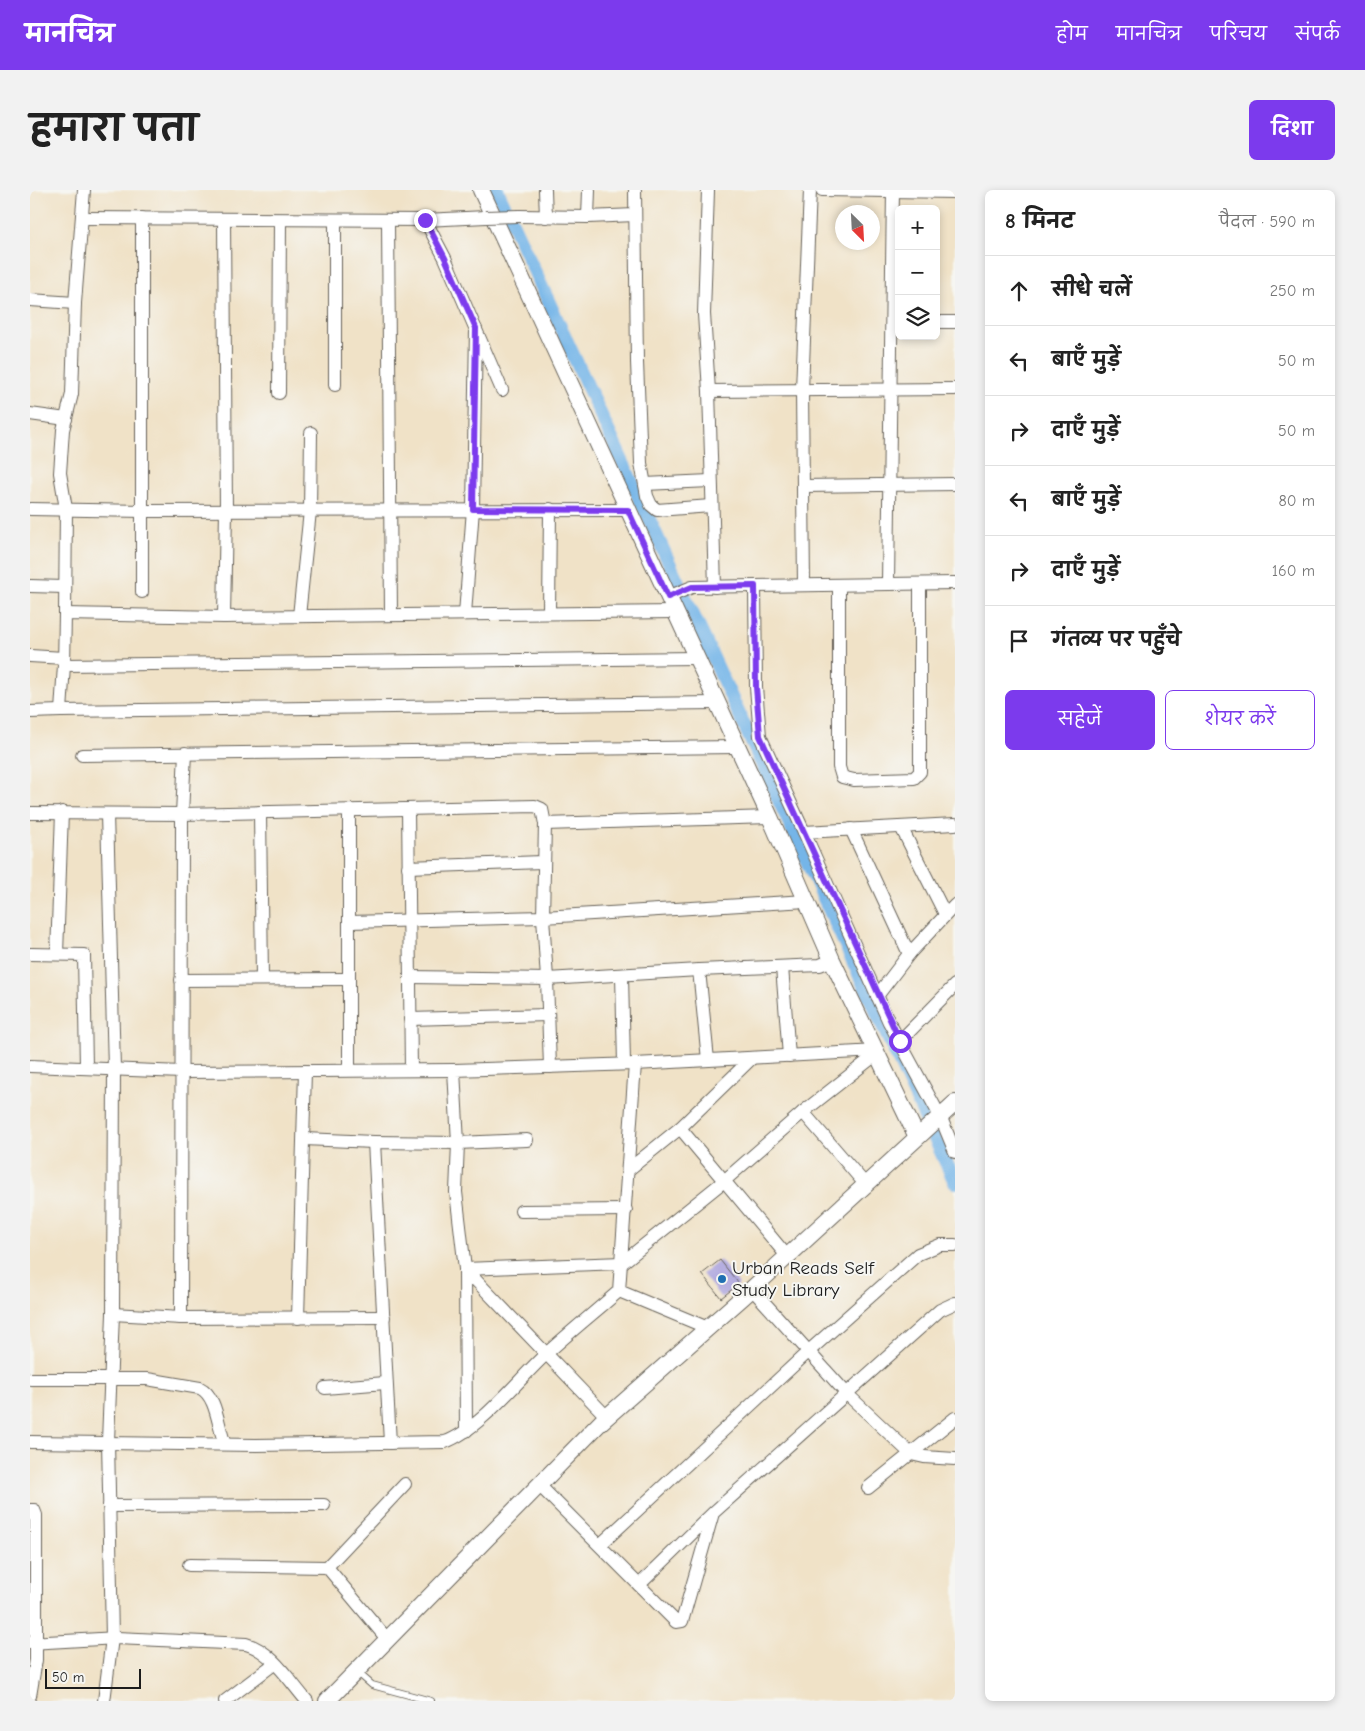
<!DOCTYPE html>
<html lang="hi">
<meta charset="utf-8">
<style>
body{margin:0;font-family:"Comic Neue","Playpen Sans Deva",sans-serif;background:#f2f2f2;color:#222}
.controls{position:absolute;right:15px;top:15px;display:grid;overflow:hidden;border-radius:8px;box-shadow:0 2px 8px #0003}
.controls button{width:45px;height:45px;display:grid;place-items:center;padding:0;border:0;border-bottom:1px solid #e0e0e0;background:#fff;color:#222;font:25px sans-serif}
.compass{position:absolute;left:805px;top:15px;width:45px;height:45px;border-radius:50%;background:#fff;box-shadow:0 2px 8px #0003;rotate:156deg}
.scale{position:absolute;left:15px;bottom:12px;width:96px;box-sizing:border-box;padding-left:5px;border:2px solid #1c1c1c;border-top:0;font-size:14px;line-height:18px;white-space:nowrap;color:#1c1c1c;-webkit-text-stroke:4px #f6f6f2;paint-order:stroke}
.stop{position:absolute;width:15px;height:15px;margin:-11px;border:4px solid #7c3aed;border-radius:50%;background:#fff}
.stop.end{background:#7c3aed;border-color:#fff;box-shadow:0 1px 5px #0008}
.list{margin:0;padding:0;list-style:none}
h2{display:flex;justify-content:space-between;align-items:center;height:65px;margin:0;padding:0 20px;font-size:21px}
h2 small{font-size:16px;font-weight:400;color:#767676}
.list li{display:grid;grid-template-columns:32px 1fr auto;gap:15px;align-items:center;box-sizing:border-box;height:70px;padding:0 20px;border-top:1px solid #e0e0e0}
.list b{display:block;font-size:19px;white-space:nowrap}
.list em{font-size:16px;font-style:normal;color:#767676}
.actions{display:flex;gap:10px;padding:15px 20px}
.actions a{flex:1;padding:11px 0;border:1px solid #7c3aed;border-radius:8px;text-align:center;font-size:18px;color:#7c3aed}
.actions .main{background:#7c3aed;color:#fff}
.icon{flex:none;width:28px;height:28px;fill:none;stroke:currentColor;stroke-width:2;stroke-linecap:round;stroke-linejoin:round}
.map{position:relative;flex:none;width:925px;height:1511px;overflow:hidden;border-radius:8px}
header{display:flex;align-items:center;gap:30px;box-sizing:border-box;height:70px;padding:0 25px;background:#7c3aed;color:#fff}
header strong{font-size:24px}
nav{display:flex;gap:28px;margin-inline-start:auto;font-size:18px}
.intro{display:flex;align-items:center;justify-content:space-between;box-sizing:border-box;height:120px;padding:0 30px}
h1{margin:0;font-size:35px}
.button{padding:12px 22px;border-radius:8px;background:#7c3aed;color:#fff;font-size:18px;font-weight:700}
main{display:flex;gap:30px;padding:0 30px}
aside{flex:1;background:#fff;border-radius:8px;box-shadow:0 2px 8px #0003}
.map>svg:first-child{display:block}
.lines{fill:none;stroke-linecap:round;stroke-linejoin:round}
.canal{stroke:#74b5e8;stroke-width:14}
.building{fill:#aaa2dd}
.service-casing{stroke:#666158;stroke-width:8}
.minor-casing{stroke:#666158;stroke-width:14}
.tertiary-casing{stroke:#666158;stroke-width:18}
.service{stroke:#fff;stroke-width:6}
.minor{stroke:#fff;stroke-width:12}
.tertiary{stroke:#fff;stroke-width:16}
.minor-bridge-casing{stroke:#666158;stroke-width:14;stroke-linecap:butt}
.minor-bridge{stroke:#fff;stroke-width:12}
.route{stroke:#7c3aed;stroke-width:6}
.poi-dot{fill:#1f6fb2;stroke:#f6f6f2;stroke-width:2}
.labels{text-anchor:middle;dominant-baseline:central;stroke-width:4;stroke-linejoin:round;paint-order:stroke}
.poi-label{font-size:19px;fill:#1c1c1c;stroke:#f6f6f2;text-anchor:start}
</style>
<header>
<strong>मानचित्र</strong>
<nav><a>होम</a><a>मानचित्र</a><a>परिचय</a><a>संपर्क</a></nav>
</header>
<div class="intro"><h1>हमारा पता</h1><a class="button">दिशा</a></div>
<main>
<div class="map">
<svg width="925" height="1511" viewBox="0 0 925 1511">
<rect width="100%" height="100%" fill="#f6f6f2"/>
<filter id="ink" filterUnits="userSpaceOnUse"><feTurbulence type="fractalNoise" baseFrequency=".02" numOctaves="2"/><feDisplacementMap in="SourceGraphic" scale="10" xChannelSelector="R" yChannelSelector="G"/><feConvolveMatrix kernelMatrix="1 2 1 2 8 2 1 2 1" color-interpolation-filters="sRGB"/></filter>
<filter id="wash" filterUnits="userSpaceOnUse"><feTurbulence type="fractalNoise" baseFrequency=".0096" numOctaves="4" result="noise"/><feDisplacementMap in="SourceGraphic" scale="20" xChannelSelector="R" yChannelSelector="G"/><feGaussianBlur stdDeviation="1.12" result="paint"/><feColorMatrix in="noise" values="0 0 0 0 0 0 0 0 0 0 0 0 0 0 0 0 0 1.4 0 .05"/><feComposite in="paint" operator="in"/></filter>
<g filter="url(#wash)">
<rect width="100%" height="100%" fill="#f0e2c7"/>
<g class="lines">
<path class="canal" d="M467 0 925 992"/>
</g>
<g id="blocks">
<path class="building" d="M690 1070 709 1094 691 1108 672 1084Z"/>
</g>
</g>
<g filter="url(#ink)">
<use href="#blocks" fill-opacity="0" stroke="#666158" stroke-width="1"/>
<g class="lines">
<defs>
<path id="service" d="M327 1482 342 1495 401 1511"/>
<g id="minor">
<path d="M515 0 516 27"/>
<path d="M605 0 607 172 611 273 617 306 621 315 627 320 681 316"/>
<path d="M678 0 674 124 679 201 685 397"/>
<path d="M792 0 925 2"/>
<path d="M489 26 558 27 559 0"/>
<path d="M558 27 605 25"/>
<path d="M52 28 395 30 456 27"/>
<path d="M112 28V402"/>
<path d="M194 30 196 321 194 427"/>
<path d="M358 30 361 425"/>
<path d="M395 30 415 68 472 200"/>
<path d="M0 110 45 113"/>
<path d="M906 132H925"/>
<path d="M305 195V30"/>
<path d="M679 201 925 199"/>
<path d="M249 203 250 30"/>
<path d="M0 224 36 229"/>
<path d="M615 294 680 291"/>
<path d="M773 296 925 294"/>
<path d="M0 319 114 321 598 320"/>
<path d="M858 394 863 0"/>
<path d="M774 395 772 200 780 0"/>
<path d="M809 395V577L812 587 824 590 884 588 890 582V394"/>
<path d="M0 396 34 397"/>
<path d="M725 396 726 497 730 546 774 642 925 634"/>
<path d="M638 407 662 397 925 393"/>
<path d="M645 422 194 427 35 424 34 475 666 468"/>
<path d="M519 423 520 319"/>
<path d="M35 424 36 319 30 283 33 240 42 204 45 113 54 0"/>
<path d="M435 424 443 319 446 139"/>
<path d="M269 426 280 321 281 243"/>
<path d="M0 466 34 468"/>
<path d="M34 475 31 521 687 513"/>
<path d="M0 522 31 521"/>
<path d="M52 565 707 557"/>
<path d="M378 619 381 880"/>
<path d="M230 622 232 789"/>
<path d="M0 623 152 624 505 616 512 619 515 634 513 727 517 789 669 780 790 775 802 770"/>
<path d="M515 634 740 627"/>
<path d="M871 637 915 724"/>
<path d="M821 639 879 764 925 715"/>
<path d="M774 642 859 832 911 928 925 962"/>
<path d="M378 677 512 672"/>
<path d="M319 732 513 727 777 711"/>
<path d="M0 764 54 765 56 877"/>
<path d="M27 764 32 622"/>
<path d="M752 777 759 866"/>
<path d="M669 780 678 870"/>
<path d="M592 785 594 874"/>
<path d="M380 787 517 789 520 877"/>
<path d="M151 790 319 789"/>
<path d="M847 806 879 764"/>
<path d="M380 829 518 825"/>
<path d="M870 851 925 795"/>
<path d="M722 868 650 938 757 1066"/>
<path d="M605 874 589 1101 678 1138"/>
<path d="M0 876 152 882 424 880"/>
<path d="M319 880V621"/>
<path d="M773 922 835 994"/>
<path d="M274 949 344 952"/>
<path d="M598 980 650 938"/>
<path d="M491 1021 596 1020"/>
<path d="M722 1099 817 1204 881 1264 894 1267 925 1269"/>
<path d="M83 1124 151 1128 354 1127"/>
<path d="M151 1128 152 624 155 563"/>
<path d="M268 1128 275 881"/>
<path d="M0 1189H117L170 1198C187 1206 188 1238 195 1254"/>
<path d="M295 1198 355 1193"/>
<path d="M577 1227 435 1079 426 1002 428 953 424 880 605 874 847 861"/>
<path d="M436 1241 435 1079 592 1073 694 991 773 922 848 863"/>
<path d="M0 1252 226 1255 415 1252C449 1240 489 1189 516 1164 540 1142 565 1122 589 1101"/>
<path d="M360 1253 344 952 428 953 497 950"/>
<path d="M509 1295 609 1395"/>
<path d="M838 1298 925 1228"/>
<path d="M79 1316 294 1315"/>
<path d="M0 1320H4L6 1325V1470L0 1506"/>
<path d="M683 1323 653 1428 652 1431 646 1432 609 1395 683 1323 910 1120 925 1113"/>
<path d="M570 1355 779 1161 888 1064 910 1055H925"/>
<path d="M159 1375 297 1377"/>
<path d="M357 1449 297 1377 375 1294"/>
<path d="M0 1453 87 1448 216 1454C242 1461 260 1492 277 1511"/>
<path d="M74 1511 82 1448 78 1251 83 1124 84 878 77 624"/>
<path d="M195 1511 244 1474"/>
</g>
<g id="tertiary">
<path d="M451 0 740 627 802 770 887 947"/>
<path d="M297 1511 571 1232 713 1107 925 913"/>
</g>
</defs>
<use href="#service" class="service-casing"/>
<use href="#minor" class="minor-casing"/>
<use href="#tertiary" class="tertiary-casing"/>
<use href="#service" class="service"/>
<use href="#minor" class="minor"/>
<use href="#tertiary" class="tertiary"/>
<defs>
<path id="minor-bridge" d="M456 27 489 26"/>
</defs>
<use href="#minor-bridge" class="minor-bridge-casing"/>
<use href="#minor-bridge" class="minor-bridge"/>
</g>
</g>
<g class="lines" filter="url(#ink)">
<path class="route" d="M395 30 415 68 446 138 443 319 598 320 638 407 662 397 725 396 726 497 730 546 870 851"/>
</g>
<circle class="poi-dot" cx="692" cy="1089" r="5"/>
<g class="labels">
<g class="poi-label">
<text x="702" y="1078">Urban Reads Self<tspan x="702" dy="22">Study Library</tspan></text>
</g>
</g>
</svg>
<div class="controls">
<button>+</button>
<button>−</button>
<button><svg class="icon" aria-label="layers" viewBox="0 0 24 24"><path d="M12 4l9 5-9 5-9-5zM3 14l9 5 9-5"/></svg></button>
</div>
<svg class="compass" viewBox="-18 -18 36 36"><path d="M0-13l5 13h-10z" fill="#e53935"/><path d="M0 13l5-13h-10z" fill="#767676"/></svg>
<div class="scale">50 m</div>
<div class="stop" style="left:870px;top:851px"></div>
<div class="stop end" style="left:395px;top:30px"></div>
</div>
<aside>
<h2>8 मिनट<small>पैदल · 590 m</small></h2>
<ul class="list">
<li><svg class="icon" aria-label="ahead" viewBox="0 0 24 24"><path d="M12 20V5M6 11l6-6 6 6"/></svg><div><b>सीधे चलें</b></div><em>250 m</em></li>
<li><svg class="icon" aria-label="left" viewBox="0 0 24 24"><path d="M17 20v-9H6M10 6l-5 5 5 5"/></svg><div><b>बाएँ मुड़ें</b></div><em>50 m</em></li>
<li><svg class="icon" aria-label="right" viewBox="0 0 24 24"><path d="M7 20v-9h11M14 6l5 5-5 5"/></svg><div><b>दाएँ मुड़ें</b></div><em>50 m</em></li>
<li><svg class="icon" aria-label="left" viewBox="0 0 24 24"><path d="M17 20v-9H6M10 6l-5 5 5 5"/></svg><div><b>बाएँ मुड़ें</b></div><em>80 m</em></li>
<li><svg class="icon" aria-label="right" viewBox="0 0 24 24"><path d="M7 20v-9h11M14 6l5 5-5 5"/></svg><div><b>दाएँ मुड़ें</b></div><em>160 m</em></li>
<li><svg class="icon" aria-label="arrive" viewBox="0 0 24 24"><path d="M6 21V4h12l-3 4 3 4H6"/></svg><div><b>गंतव्य पर पहुँचे</b></div></li>
</ul>
<div class="actions"><a class="main">सहेजें</a><a>शेयर करें</a></div>
</aside>
</main>
